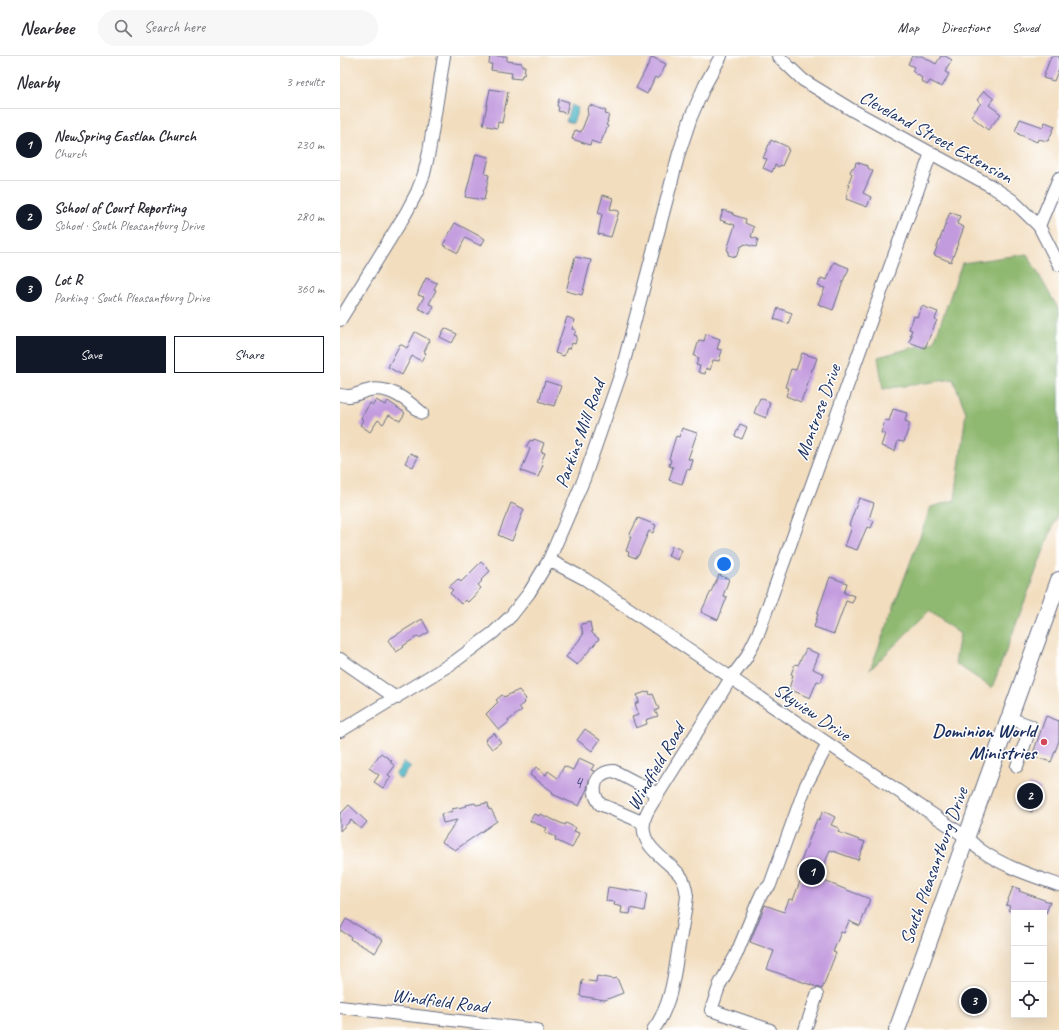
<!DOCTYPE html>
<meta charset="utf-8">
<style>
body{margin:0;font-family:Caveat,sans-serif;background:#f7f7f7;color:#2b2b33}
.controls{position:absolute;right:12px;bottom:12px;display:grid;overflow:hidden;border-radius:0px;box-shadow:0 4px 16px #0002}
.controls button{width:36px;height:36px;display:grid;place-items:center;padding:0;border:0;border-bottom:1px solid #e1e1e2;background:#fff;color:#2b2b33;font:20px sans-serif}
.you{position:absolute;left:384px;top:508px;width:14px;height:14px;margin:-10px;border:3px solid #fff;border-radius:50%;background:#1a73e8;box-shadow:0 0 0 6px #1a73e833}
.badge{display:grid;place-items:center;width:26px;height:26px;border-radius:50%;background:#111827;color:#fff;font-size:13px;font-weight:700}
.pin{position:absolute;translate:-50% -50%;border:2px solid #fff;box-shadow:0 1px 4px #0006}
.list{margin:0;padding:0;list-style:none}
h2{display:flex;justify-content:space-between;align-items:center;height:52px;margin:0;padding:0 16px;font-size:17px}
h2 small{font-size:13px;font-weight:400;color:#7c7c81}
.list li{display:grid;grid-template-columns:26px 1fr auto;gap:12px;align-items:center;box-sizing:border-box;height:72px;padding:0 16px;border-top:1px solid #e1e1e2}
.list b{display:block;font-size:15px;white-space:nowrap}
.list p{margin:0;font-size:13px;white-space:nowrap;color:#7c7c81}
.list em{font-size:13px;font-style:normal;color:#7c7c81}
.actions{display:flex;gap:8px;padding:12px 16px}
.actions a{flex:1;padding:9px 0;border:1px solid #111827;border-radius:0px;text-align:center;font-size:14px;color:#111827}
.actions .main{background:#111827;color:#fff}
.icon{flex:none;width:22px;height:22px;fill:none;stroke:currentColor;stroke-width:2;stroke-linecap:round;stroke-linejoin:round}
.map{position:relative;flex:none;width:719px;height:974px;overflow:hidden}
header{display:flex;align-items:center;gap:24px;box-sizing:border-box;height:56px;padding:0 20px;background:#fff;border-bottom:1px solid #e1e1e2}
header strong{font-size:19px}
nav{display:flex;gap:22px;margin-inline-start:auto;font-size:14px}
.search{width:280px;height:36px;background:#f7f7f7;display:flex;align-items:center;gap:10px;box-sizing:border-box;padding:0 14px;border-radius:22px;color:#7c7c81;font-size:15px}
main{display:flex}
aside{flex:1;background:#fff}
.map>svg:first-child{display:block}
.forest{fill:#8fb86f;stroke:#557466}
.water{fill:#44b2c1;stroke:#307090}
.building{fill:#c29bde}
.lines{fill:none;stroke-linecap:round;stroke-linejoin:round}
.minor-casing{stroke:#666c80;stroke-width:14}
.major-casing{stroke:#666c80;stroke-width:18}
.minor{stroke:#fff;stroke-width:12}
.major{stroke:#fff;stroke-width:16}
.poi-dot{fill:#d1495b;stroke:#fff;stroke-width:1.5}
.labels{text-anchor:middle;dominant-baseline:central;stroke-width:3;stroke-linejoin:round;paint-order:stroke}
.number-label{font-size:17px;fill:#454a7e}
.street-label{font-size:19px;fill:#1b2f5e;stroke:#fff}
.poi-label{font-size:19px;font-weight:bold;fill:#1b2f5e;stroke:#fff;text-anchor:end}
</style>
<header>
<strong>Nearbee</strong>
<div class="search"><svg class="icon" aria-label="search" viewBox="0 0 24 24"><circle cx="10" cy="10" r="6"/><path d="M15 15l6 6"/></svg>Search here</div>
<nav><a>Map</a><a>Directions</a><a>Saved</a></nav>
</header>
<main>
<aside>
<h2>Nearby<small>3 results</small></h2>
<ul class="list">
<li><span class="badge">1</span><div><b>NewSpring Eastlan Church</b><p>Church</p></div><em>230 m</em></li>
<li><span class="badge">2</span><div><b>School of Court Reporting</b><p>School · South Pleasantburg Drive</p></div><em>280 m</em></li>
<li><span class="badge">3</span><div><b>Lot R</b><p>Parking · South Pleasantburg Drive</p></div><em>360 m</em></li>
</ul>
<div class="actions"><a class="main">Save</a><a>Share</a></div>
</aside>
<div class="map">
<svg width="719" height="974" viewBox="0 0 719 974">
<rect width="100%" height="100%" fill="#fff"/>
<filter id="ink" filterUnits="userSpaceOnUse"><feTurbulence type="fractalNoise" baseFrequency=".025" numOctaves="2"/><feDisplacementMap in="SourceGraphic" scale="8" xChannelSelector="R" yChannelSelector="G"/><feConvolveMatrix kernelMatrix="1 2 1 2 8 2 1 2 1" color-interpolation-filters="sRGB"/></filter>
<filter id="wash" filterUnits="userSpaceOnUse"><feTurbulence type="fractalNoise" baseFrequency=".012" numOctaves="4" result="noise"/><feDisplacementMap in="SourceGraphic" scale="16" xChannelSelector="R" yChannelSelector="G"/><feGaussianBlur stdDeviation="0.9" result="paint"/><feColorMatrix in="noise" values="0 0 0 0 0 0 0 0 0 0 0 0 0 0 0 0 0 1.4 0 .05"/><feComposite in="paint" operator="in"/></filter>
<g filter="url(#wash)">
<rect width="100%" height="100%" fill="#f2ddbe"/>
<path class="forest" d="M687 198 719 254V454L652 632 615 607 620 578 589 555 530 614 591 451 615 444 626 356 613 323 543 333 538 301 594 286 622 207Z"/>
<g class="water">
<path d="M231 49 238 52 233 67 226 65Z"/>
<path d="M64 706 71 711 61 723 55 719Z"/>
</g>
<g id="blocks">
<g class="building">
<path d="M150 0H167V5L182 7V10H185L184 19H182L181 23 171 22 172 17 151 14 152 8H149Z"/>
<path d="M572 0H582L596 8 601 0H605L612 4 605 16 609 18 602 31 590 25 587 29 581 25 582 22 572 15 574 11 568 8Z"/>
<path d="M711 0H719V12L714 25 703 22Z"/>
<path d="M312 1 326 8 321 19 318 23 315 21 307 38 296 32Z"/>
<path d="M150 33 168 36 162 67 158 66 157 72 143 69Z"/>
<path d="M644 35 654 43 649 49 661 58 648 74 631 60 641 47 637 44Z"/>
<path d="M219 43 229 46 226 57 218 55 219 51 217 50Z"/>
<path d="M250 49 266 55 265 58 269 59 267 65H268L266 69 268 70 260 88 251 85 250 89 232 83 235 74 241 76 248 58 247 53Z"/>
<path d="M680 63 703 71 705 66 715 70 708 85 698 83 697 86 678 78 679 77 675 75Z"/>
<path d="M431 84 435 86V85L448 91 447 93 449 94 442 110 440 109 439 111 435 109 432 116 423 112 427 103 423 102Z"/>
<path d="M136 98 149 101 145 118 149 119 144 144 125 141Z"/>
<path d="M516 106 528 110V112L533 115 523 137 531 141 527 151 506 143 508 140 506 139 510 129 508 128 512 118 510 116 512 112 515 111Z"/>
<path d="M263 139 273 142 270 153 279 155 271 181 258 178 262 158 258 157Z"/>
<path d="M383 154 393 157V159L406 163 405 167 414 171 411 181 418 183 416 191 404 188 403 190H401L396 201 388 199 389 195 387 194 395 169 380 164Z"/>
<path d="M610 156 620 160 617 168 624 171 611 206 594 199Z"/>
<path d="M115 167 145 183 141 190 125 182 118 197 103 189Z"/>
<path d="M235 201 251 204 242 239 226 235Z"/>
<path d="M494 206 509 212 506 220H505L493 254 478 248 485 232 478 230 481 222 487 224Z"/>
<path d="M86 222 97 227 94 233 96 234 89 248 94 250 90 258 78 252 84 241 78 239Z"/>
<path d="M582 250 598 256 595 263 597 264 585 292 569 286 572 279H570L572 274 569 273 574 260 577 261Z"/>
<path d="M438 252 452 257 448 268 434 263Z"/>
<path d="M227 261 235 264 232 273 236 274 234 279 237 280 235 288 232 287 230 293 227 292 224 300 215 297Z"/>
<path d="M105 272 117 278 112 287 100 281Z"/>
<path d="M75 276 90 284 84 296 86 297 81 305 72 300 62 319 48 311 60 288 67 292Z"/>
<path d="M366 278 380 283 377 293 382 294 379 305 373 304 370 314 366 312 365 318 358 316 360 310 356 309 359 302 354 300 359 284 364 285Z"/>
<path d="M462 297 477 302 473 313H472L465 337H464L461 346 446 340 449 332 445 331 451 313 456 314Z"/>
<path d="M205 325 221 330 214 350 199 345Z"/>
<path d="M420 342 430 346 426 362 414 357Z"/>
<path d="M36 344 45 349 48 345 65 357 60 365 49 359 43 368 38 364 30 376 20 369 23 364 21 362 30 347 33 349Z"/>
<path d="M553 353 567 357 565 365 570 367 564 386 558 385 555 395 541 390 545 378 541 377 545 364 549 365Z"/>
<path d="M400 368 407 371 402 383 395 380Z"/>
<path d="M342 372 357 377 348 403 353 404 350 414 347 413 342 428 329 424 333 411 329 410 331 404 329 403 336 380 339 381Z"/>
<path d="M194 383 204 387 201 396 205 397 201 407 203 409 198 421 181 415 190 393 186 391 190 384 193 385Z"/>
<path d="M70 397 78 401 73 411 65 407Z"/>
<path d="M519 442 534 447 529 463 534 465 531 472 527 471 517 494 505 490 512 471 509 469Z"/>
<path d="M171 447 184 453 172 485 158 479Z"/>
<path d="M298 462 316 469 313 477 309 475 298 500H296V502L288 499 289 496 286 495 291 481 289 480Z"/>
<path d="M332 490 342 494 338 504 328 500Z"/>
<path d="M141 506 150 515 141 524 142 525 138 529 141 532 133 541 128 546 125 544 121 548 110 537 113 534 109 531 118 523 121 526Z"/>
<path d="M379 519 389 523 383 540 387 541 378 564 361 556Z"/>
<path d="M490 521 507 527 504 537 515 540 512 547 506 545 494 578 474 571 478 558H477Z"/>
<path d="M82 563 89 576 79 582 78 580 63 590 64 591 56 596 48 584Z"/>
<path d="M250 566 252 577 259 583 237 609 226 601 243 579 241 568Z"/>
<path d="M466 593 479 598 473 613 484 618 481 626 477 625 470 642 449 633 453 619 451 618 455 608 458 609Z"/>
<path d="M179 634 186 643 183 646 184 647 179 651 182 654 168 665 169 666 159 674 146 658 158 646 156 644 162 639 164 641Z"/>
<path d="M309 635 310 639 313 638 319 653 315 655 318 660 306 664 307 668 296 672 292 661 299 659 295 648 299 646 297 639Z"/>
<path d="M706 660 719 665V685L711 706 692 700Z"/>
<path d="M245 673 260 684 252 695 237 684Z"/>
<path d="M154 677 161 686 152 693 145 684Z"/>
<path d="M41 697 52 705 50 706 55 710 48 719 51 721 43 732 34 726 39 719 29 712Z"/>
<path d="M239 702 254 709 251 714 254 715 249 724 247 733 239 750 212 738 213 736 190 719 196 711 206 719 208 715 218 722 224 710 233 714Z"/>
<path d="M690 728 701 732 692 756 682 752Z"/>
<path d="M135 747 136 749 148 747 149 754 151 753 157 765 115 794 102 786 117 764 103 767 101 758 113 755 112 753 127 750 126 749Z"/>
<path d="M9 749 27 766 21 773 11 764 0 775V758Z"/>
<path d="M483 755 495 761 491 769 499 772 498 776 525 786 518 804 490 794 479 823 530 843 520 870 509 865 504 877 501 876 493 896 496 897 482 933 427 913 434 895 410 886 425 849 444 856 449 843 453 844 464 815 458 813 477 763 479 764Z"/>
<path d="M194 758 199 760 200 758 225 769 226 767 236 772 234 775 239 777 232 792 215 784 216 781 205 776 207 772 190 765Z"/>
<path d="M268 831 307 837 304 855 291 852 290 858 281 857 282 851 274 849 275 846 266 845Z"/>
<path d="M673 831 680 833 679 835 710 846 706 857H678L668 854 670 850 666 849Z"/>
<path d="M6 863 43 884 35 897 10 883 11 881 0 874Z"/>
<path d="M257 920 274 923 277 922 283 937 265 944 240 940 242 924 256 926Z"/>
</g>
</g>
</g>
<g filter="url(#ink)">
<use href="#blocks" fill-opacity="0" stroke="#666c80" stroke-width="1"/>
<g class="lines">
<defs>
<g id="minor">
<path d="M438 0 463 24 512 54 651 130 672 144 699 170 719 209"/>
<path d="M699 170 719 122"/>
<path d="M0 264 66 157 77 136 84 118 89 96 104 0"/>
<path d="M0 339C15 342 16 337 30 334 50 330 68 345 82 357"/>
<path d="M209 504 245 523 626 781C631 786 636 791 642 795 665 811 693 820 719 829"/>
<path d="M0 603 56 642"/>
<path d="M669 662 691 670 677 710"/>
<path d="M0 675 114 606 153 577 171 560 189 537 209 504 244 423 281 317 339 97 351 61 365 29 381 0"/>
<path d="M304 767 260 748C249 733 256 715 274 715L318 738"/>
<path d="M0 951 197 974"/>
<path d="M313 974C330 952 334 922 338 895 341 877 345 859 347 840 346 834 345 827 342 822 330 804 299 793 304 765 306 755 313 747 318 738L391 622 406 602 418 578 591 97"/>
<path d="M430 974 371 954 380 928 396 899 417 848 422 837 430 829 466 729 488 688"/>
<path d="M465 974 477 939"/>
</g>
<path id="major" d="M557 974 719 524"/>
</defs>
<use href="#minor" class="minor-casing"/>
<use href="#major" class="major-casing"/>
<use href="#minor" class="minor"/>
<use href="#major" class="major"/>
</g>
</g>
<circle class="poi-dot" cx="704" cy="686" r="4"/>
<g class="labels">
<g class="number-label">
<text x="238" y="726">4</text>
</g>
<g class="street-label">
<text transform="translate(596 81) rotate(29)">Cleveland Street Extension</text>
<text transform="translate(478 356) rotate(-70)">Montrose Drive</text>
<text transform="translate(240 378) rotate(-70)">Parkins Mill Road</text>
<text transform="translate(472 656) rotate(34)">Skyview Drive</text>
<text transform="translate(316 711) rotate(-60)">Windfield Road</text>
<text transform="translate(594 810) rotate(-70)">South Pleasantburg Drive</text>
<text transform="translate(100 945) rotate(7)">Windfield Road</text>
</g>
<g class="poi-label">
<text x="696" y="675">Dominion World<tspan x="696" dy="22">Ministries</tspan></text>
</g>
</g>
</svg>
<div class="controls">
<button>+</button>
<button>−</button>
<button><svg class="icon" aria-label="locate" viewBox="0 0 24 24"><circle cx="12" cy="12" r="6"/><path d="M12 2v4M12 18v4M2 12h4M18 12h4"/></svg></button>
</div>
<div class="you"></div>
<div class="pin badge" style="left:472px;top:816px">1</div>
<div class="pin badge" style="left:690px;top:740px">2</div>
<div class="pin badge" style="left:634px;top:945px">3</div>
</div>
</main>
